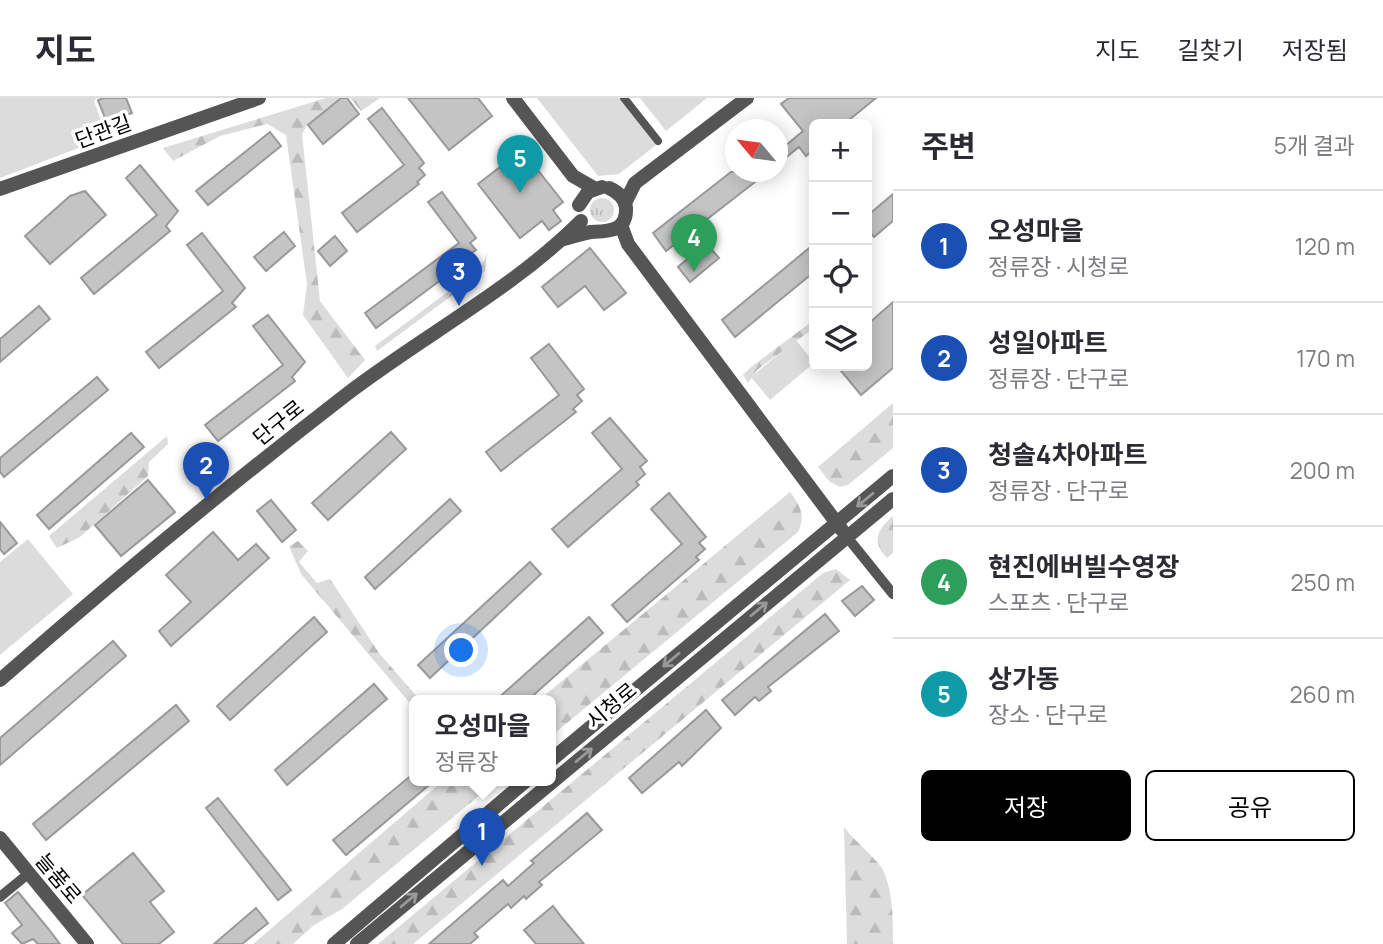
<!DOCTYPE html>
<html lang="ko">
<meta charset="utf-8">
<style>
body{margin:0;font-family:Manrope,"Noto Sans KR",sans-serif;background:#f2f2f3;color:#2b2b33}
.controls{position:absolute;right:21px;top:21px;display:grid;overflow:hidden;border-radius:10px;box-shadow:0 4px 18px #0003}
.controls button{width:63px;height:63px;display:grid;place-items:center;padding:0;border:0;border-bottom:2px solid #e1e1e2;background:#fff;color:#2b2b33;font:35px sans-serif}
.compass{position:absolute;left:725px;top:21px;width:63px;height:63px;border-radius:50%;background:#fff;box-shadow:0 4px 18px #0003;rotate:299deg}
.you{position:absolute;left:462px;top:553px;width:24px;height:24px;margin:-18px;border:5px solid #fff;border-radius:50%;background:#1a73e8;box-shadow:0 0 0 10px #1a73e833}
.badge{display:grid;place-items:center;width:46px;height:46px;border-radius:50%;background:#000;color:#fff;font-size:23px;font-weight:700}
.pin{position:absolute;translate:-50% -58px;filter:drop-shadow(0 2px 4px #0008)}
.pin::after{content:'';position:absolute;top:37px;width:24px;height:21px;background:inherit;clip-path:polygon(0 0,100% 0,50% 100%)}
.popup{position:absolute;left:409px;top:597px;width:147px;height:91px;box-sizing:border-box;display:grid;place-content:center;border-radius:10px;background:#fff;filter:drop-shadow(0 2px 5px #0005);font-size:23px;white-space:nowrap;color:#7c7c81}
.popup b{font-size:26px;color:#2b2b33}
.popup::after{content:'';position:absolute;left:50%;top:100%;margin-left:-14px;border:14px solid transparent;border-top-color:#fff}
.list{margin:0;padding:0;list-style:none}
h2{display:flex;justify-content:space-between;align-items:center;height:91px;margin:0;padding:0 28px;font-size:30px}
h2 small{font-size:23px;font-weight:400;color:#7c7c81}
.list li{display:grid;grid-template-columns:46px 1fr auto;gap:21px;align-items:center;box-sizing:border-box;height:112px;padding:0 28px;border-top:2px solid #e1e1e2}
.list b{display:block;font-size:26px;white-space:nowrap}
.list p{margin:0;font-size:23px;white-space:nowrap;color:#7c7c81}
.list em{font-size:23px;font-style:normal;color:#7c7c81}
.actions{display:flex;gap:14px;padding:21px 28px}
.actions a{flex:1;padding:16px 0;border:2px solid #000;border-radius:10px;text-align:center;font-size:24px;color:#000}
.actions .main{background:#000;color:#fff}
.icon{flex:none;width:38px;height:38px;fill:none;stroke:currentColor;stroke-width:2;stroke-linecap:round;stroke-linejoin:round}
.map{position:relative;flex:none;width:893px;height:846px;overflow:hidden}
header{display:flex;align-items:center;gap:42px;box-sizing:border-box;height:98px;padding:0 35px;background:#fff;border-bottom:2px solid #e1e1e2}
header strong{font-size:33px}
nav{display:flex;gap:38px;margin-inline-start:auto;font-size:24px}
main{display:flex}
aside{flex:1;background:#fff}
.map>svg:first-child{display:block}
.grass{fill:url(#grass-tufts)}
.forest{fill:url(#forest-firs)}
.park{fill:#dcdcdc}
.building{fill:#c4c4c4;stroke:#999;stroke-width:2}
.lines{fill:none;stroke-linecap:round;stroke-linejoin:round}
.pedestrian{stroke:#555;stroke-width:8}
.minor{stroke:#555;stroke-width:10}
.tertiary{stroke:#555;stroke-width:14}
.oneway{stroke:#999}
.labels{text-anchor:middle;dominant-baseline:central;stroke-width:7;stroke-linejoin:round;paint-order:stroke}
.street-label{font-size:21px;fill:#000;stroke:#fff}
</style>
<header>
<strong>지도</strong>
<nav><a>지도</a><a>길찾기</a><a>저장됨</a></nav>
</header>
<main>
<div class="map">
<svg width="893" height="846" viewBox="0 0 893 846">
<defs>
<pattern id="grass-tufts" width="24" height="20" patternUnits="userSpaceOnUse" patternTransform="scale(1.75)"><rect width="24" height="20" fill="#dcdcdc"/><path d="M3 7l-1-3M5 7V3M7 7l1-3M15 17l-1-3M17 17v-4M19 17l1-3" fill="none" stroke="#bbb"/></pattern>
<pattern id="forest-firs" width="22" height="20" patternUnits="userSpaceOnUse" patternTransform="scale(1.75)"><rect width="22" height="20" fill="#dcdcdc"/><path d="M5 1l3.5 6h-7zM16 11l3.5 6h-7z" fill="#bbb"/></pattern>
</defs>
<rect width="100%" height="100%" fill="#fff"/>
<circle class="grass" cx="602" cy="112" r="12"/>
<g class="forest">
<path d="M326 0H339L307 27 302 36 320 203 365 262 348 280 303 217 307 186 286 37 267 26 220 38 173 63 163 50Z"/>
<path d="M350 0H380L361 13Z"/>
<path d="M487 154 485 173 377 253 375 248 473 175 484 163Z"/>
<path d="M814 222V230L757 272 748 285 743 277 751 269Z"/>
<path d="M893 305V350L848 387 840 389 830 384 818 369Z"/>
<path d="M167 338 168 346 149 364 148 378 80 439 57 450 49 438Z"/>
<path d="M790 394C800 407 806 418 798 434L550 639V602H539Z"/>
<path d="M893 418V455L887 460C871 443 877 432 893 418Z"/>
<path d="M298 443 308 453 299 464 317 485 330 481 379 555 420 602H414V610L301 476 289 448Z"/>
<path d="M836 471 850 482 413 846H378L823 475Z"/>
<path d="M444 682H498L342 811 314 827 293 846H253Z"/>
<path d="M844 729C855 744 871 755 882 770 893 791 893 821 893 846H847Z"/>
</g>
<g class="park">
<path d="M0 0H97L94 3 107 39 0 80Z"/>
<path d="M537 0H619L656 47 619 76 598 78Z"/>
<path d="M640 0H707L666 33Z"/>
<path d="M796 242 814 265 770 302 751 279Z"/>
<path d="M28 441 73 496 0 557V464Z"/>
</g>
<g class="building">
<path d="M104 0H126L132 15 107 25 98 2Z"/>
<path d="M341 0H347L359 16 323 46 308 27Z"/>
<path d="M408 0H478L492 18 449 52Z"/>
<path d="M789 0H876L844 26H814V51L806 58 799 49 778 66V54L803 33 781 6Z"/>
<path d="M382 10 424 65 419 70 425 77 417 84 419 86 357 134 342 115 404 67 368 21Z"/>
<path d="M270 34 281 48 208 107 196 93Z"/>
<path d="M522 52 563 104 553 112 561 123 549 132 542 123 520 140 478 86Z"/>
<path d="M140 67 178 113 166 128 170 133 94 196 81 180 157 117 126 80Z"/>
<path d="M731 74H768L666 153 653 135Z"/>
<path d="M85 93 106 117 50 166 25 138 70 98Z"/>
<path d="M442 94 476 140 470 145 476 152 467 158 469 161 376 230 365 215 459 145 428 104Z"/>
<path d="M893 96V123L874 139 867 130V118Z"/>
<path d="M284 134 295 148 266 173 254 159Z"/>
<path d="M202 135 245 190 232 205 236 209 159 270 146 254 223 193 187 147Z"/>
<path d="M335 138 347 153 330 168 318 153Z"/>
<path d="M706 145 719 160 690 184 678 169Z"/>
<path d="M814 146V174L735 239 722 222Z"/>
<path d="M590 150 626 195 604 212 585 188 558 209 542 189Z"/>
<path d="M893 204V270L861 297 837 268H867V227Z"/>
<path d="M39 208 50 221 0 264V241Z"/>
<path d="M268 217 305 264 292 279 295 283 218 343 205 327 283 267 253 228Z"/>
<path d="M549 246 584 291 577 297 582 303 573 311 576 314 501 373 486 354 559 297 531 260Z"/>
<path d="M97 279 108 292 4 379 0 374V360Z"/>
<path d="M610 320 647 363 640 369 645 376 636 384 639 387 568 449 552 431 622 371 592 335Z"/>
<path d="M391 334 406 351 328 422 312 405Z"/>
<path d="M131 335 144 349 49 431 37 417Z"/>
<path d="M148 382 175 414 121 458 95 427Z"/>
<path d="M669 395 706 439 699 445 705 451 696 459 699 462 627 524 612 507 682 446 651 411Z"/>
<path d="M450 401 461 413 375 491 365 479Z"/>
<path d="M271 402 296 432 282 444 257 413Z"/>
<path d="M0 424 17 445 4 456 0 451Z"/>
<path d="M213 434 238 462 256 446 269 460 171 548 159 533 191 504 166 477Z"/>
<path d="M530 464 541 476 430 580 418 567Z"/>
<path d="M862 488 874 502 855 518 842 503Z"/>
<path d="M825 516 839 533 768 589 771 593 759 603 755 599 735 617 722 602Z"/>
<path d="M314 519 327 534 230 622 217 608Z"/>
<path d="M589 519 603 535 528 602H496Z"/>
<path d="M113 543 126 558 0 667V640Z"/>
<path d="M374 586 387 601 287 687 275 672Z"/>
<path d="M176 607 189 623 46 742 33 726Z"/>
<path d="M706 612 721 630 682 668 679 664 642 695 629 680Z"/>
<path d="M414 675V682H435L346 757 333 742Z"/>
<path d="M218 700 291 792 278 802 206 710Z"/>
<path d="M587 715 602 732 539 784 542 787 526 801 524 798 511 810 508 806 474 835 478 839 470 846H429L503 782 508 788 534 765 531 763Z"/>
<path d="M133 755 164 793 150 804 174 834 159 846H123L82 797Z"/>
<path d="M18 794 47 829 60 846H38L33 841 22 846 12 835 22 827 5 805Z"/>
<path d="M553 808 563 821 584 846H536L524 832Z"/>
<path d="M256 810 268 825 242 846H214Z"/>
</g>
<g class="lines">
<path class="pedestrian" d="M624 0 658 43"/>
<g class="minor">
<path d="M847 439 893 496"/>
<path d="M0 799 28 776"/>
</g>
<g class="tertiary">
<path d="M513 0 573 78 594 90"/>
<path d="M0 91 259 0"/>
<path d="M625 105 635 85 747 0"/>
<path d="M579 107 588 94 602 89"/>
<path d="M621 127 628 146 842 432"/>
<path d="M564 141C573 139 583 135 591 134 608 133 627 134 626 110 625 100 618 94 609 90"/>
<path d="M0 582C113 483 228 388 347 296 424 237 513 191 581 123"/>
<path d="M550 663 893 378"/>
<path d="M0 740 87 846"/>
<path d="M334 846 527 682"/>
<path d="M357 846 893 401"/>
</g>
</g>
<defs><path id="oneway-shaft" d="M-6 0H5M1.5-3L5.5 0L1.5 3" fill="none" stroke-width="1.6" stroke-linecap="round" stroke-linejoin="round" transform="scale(1.75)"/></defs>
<g class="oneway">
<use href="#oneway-shaft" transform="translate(865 402) rotate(140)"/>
<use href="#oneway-shaft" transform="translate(759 511) rotate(-40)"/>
<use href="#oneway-shaft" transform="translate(671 562) rotate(140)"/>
<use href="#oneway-shaft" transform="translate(584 657) rotate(-40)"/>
<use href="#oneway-shaft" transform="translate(409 802) rotate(-40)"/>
</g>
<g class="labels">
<g class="street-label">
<text transform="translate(103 33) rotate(-20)">단관길</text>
<text transform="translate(278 324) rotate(-39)">단구로</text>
<text transform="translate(611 607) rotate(-40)">시청로</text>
<text transform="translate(59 780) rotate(50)">늘품로</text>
</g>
</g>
</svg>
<div class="controls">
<button>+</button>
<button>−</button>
<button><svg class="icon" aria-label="locate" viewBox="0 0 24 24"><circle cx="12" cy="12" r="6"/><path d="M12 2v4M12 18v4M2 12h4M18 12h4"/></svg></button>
<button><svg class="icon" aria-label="layers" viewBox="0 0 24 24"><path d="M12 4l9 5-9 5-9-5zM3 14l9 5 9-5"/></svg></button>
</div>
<svg class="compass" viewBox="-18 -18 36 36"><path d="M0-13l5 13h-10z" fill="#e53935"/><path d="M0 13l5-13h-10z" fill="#7c7c81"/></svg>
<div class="you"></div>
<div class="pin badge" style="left:482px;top:768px;background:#1a4fb4">1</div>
<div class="popup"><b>오성마을</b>정류장</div>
<div class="pin badge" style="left:206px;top:402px;background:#1a4fb4">2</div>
<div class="pin badge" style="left:459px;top:208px;background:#1a4fb4">3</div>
<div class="pin badge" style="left:694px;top:174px;background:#2e9e5b">4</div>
<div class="pin badge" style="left:520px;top:95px;background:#0f9aa8">5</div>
</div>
<aside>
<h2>주변<small>5개 결과</small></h2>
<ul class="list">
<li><span class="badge" style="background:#1a4fb4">1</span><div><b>오성마을</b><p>정류장 · 시청로</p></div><em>120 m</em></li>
<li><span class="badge" style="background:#1a4fb4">2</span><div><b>성일아파트</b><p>정류장 · 단구로</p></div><em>170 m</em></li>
<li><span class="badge" style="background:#1a4fb4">3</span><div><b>청솔4차아파트</b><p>정류장 · 단구로</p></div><em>200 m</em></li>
<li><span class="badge" style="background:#2e9e5b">4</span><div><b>현진에버빌수영장</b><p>스포츠 · 단구로</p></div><em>250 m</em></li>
<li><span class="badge" style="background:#0f9aa8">5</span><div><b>상가동</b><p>장소 · 단구로</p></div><em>260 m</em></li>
</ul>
<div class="actions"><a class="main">저장</a><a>공유</a></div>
</aside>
</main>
